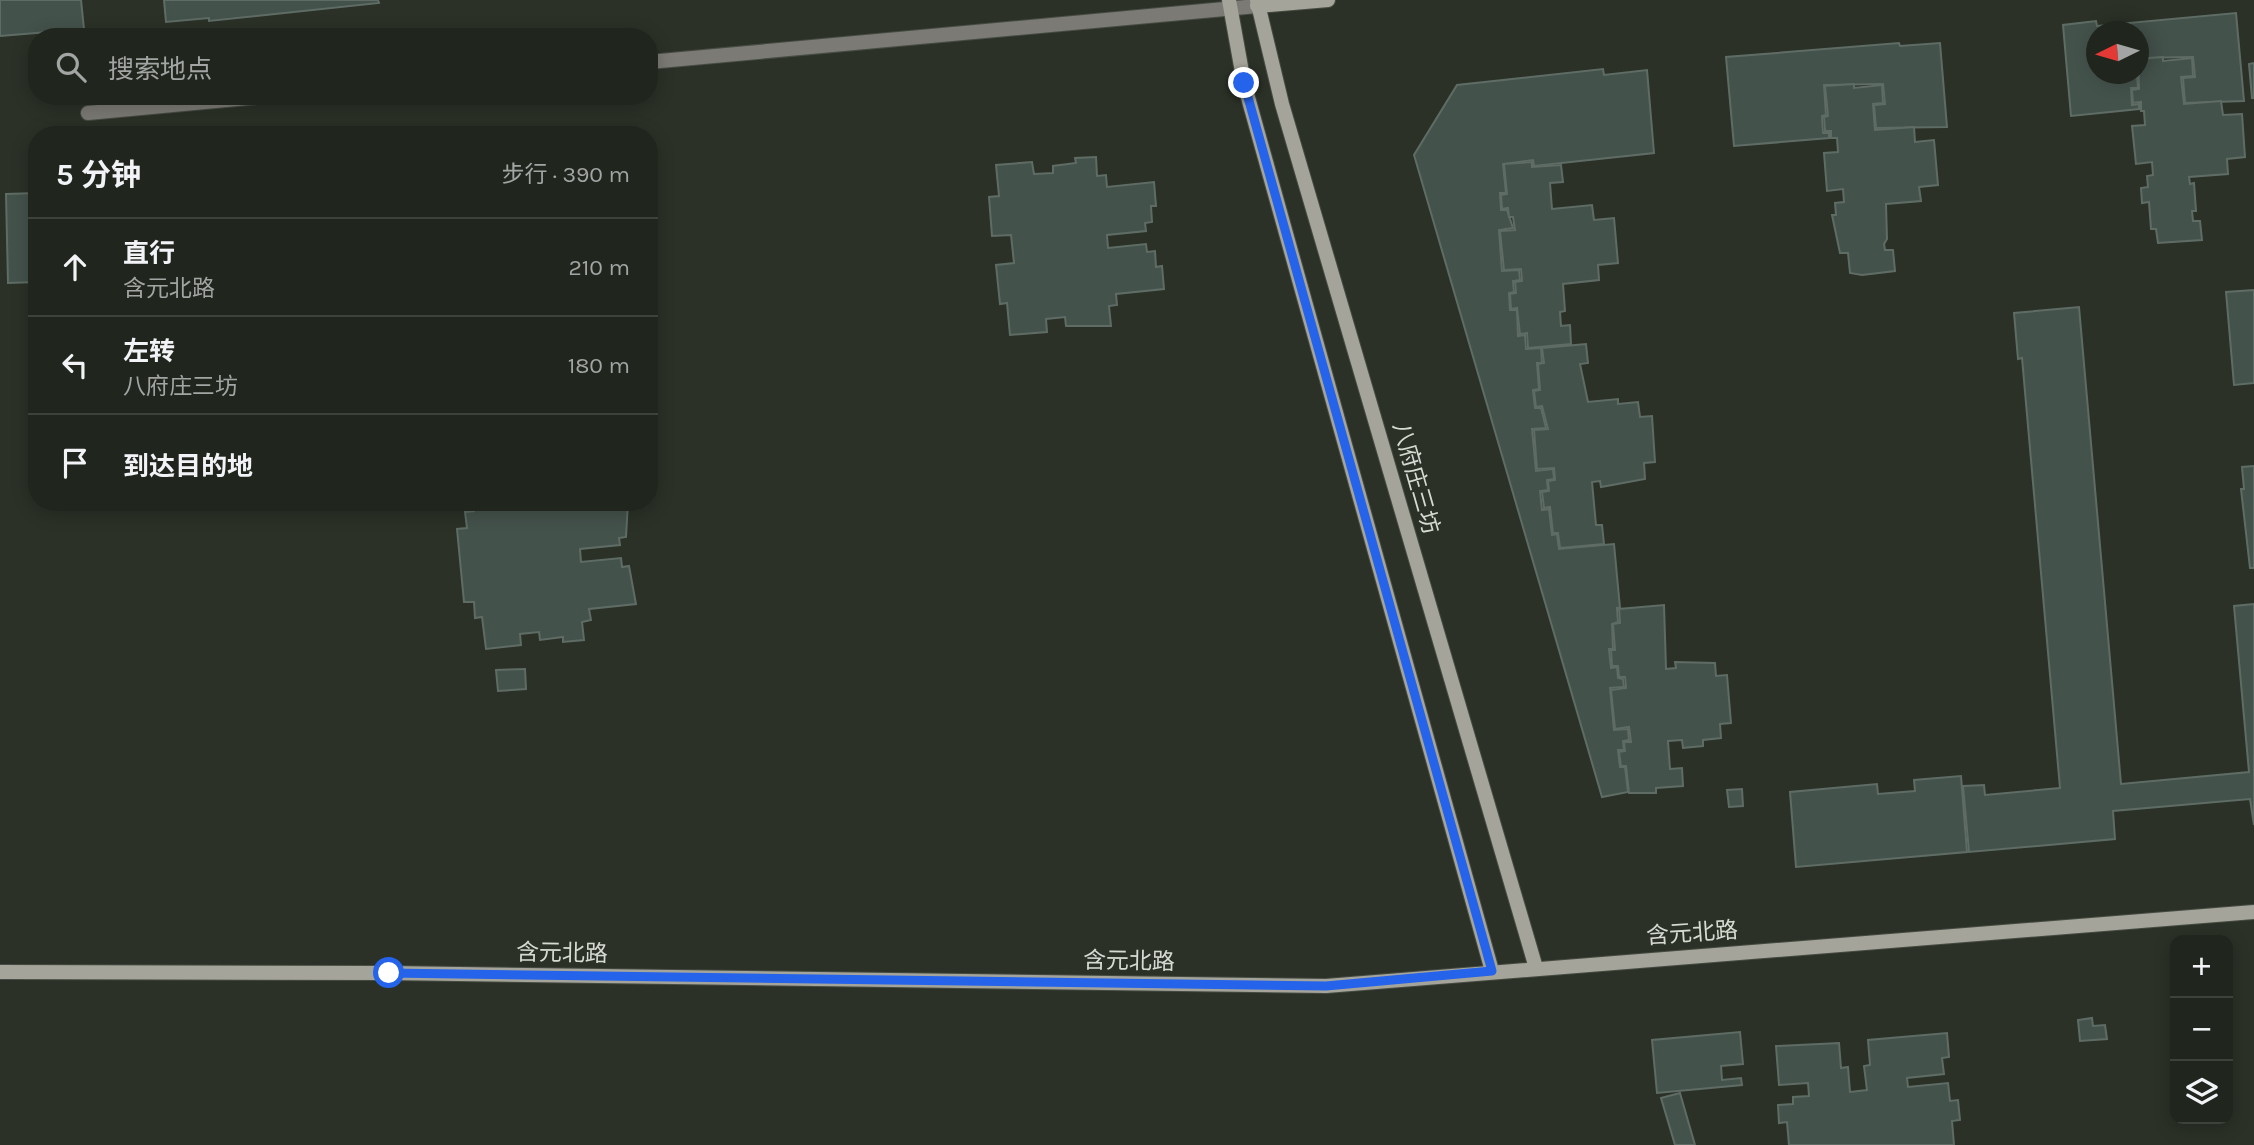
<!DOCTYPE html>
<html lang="zh">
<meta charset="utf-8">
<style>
body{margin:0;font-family:Karla,"Noto Sans SC",sans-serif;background:#2d312a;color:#f1f3f6}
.controls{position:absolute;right:21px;bottom:21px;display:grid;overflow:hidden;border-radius:14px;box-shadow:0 4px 18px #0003}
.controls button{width:63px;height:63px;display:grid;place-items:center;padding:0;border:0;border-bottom:2px solid #3d423b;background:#20251d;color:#f1f3f6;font:35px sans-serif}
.compass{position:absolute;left:2086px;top:21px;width:63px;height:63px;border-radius:50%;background:#20251d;box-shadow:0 4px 18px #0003;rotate:265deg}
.stop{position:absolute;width:21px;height:21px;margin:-16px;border:5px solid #2563eb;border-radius:50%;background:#fff}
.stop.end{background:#2563eb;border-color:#fff;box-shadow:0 2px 7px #0008}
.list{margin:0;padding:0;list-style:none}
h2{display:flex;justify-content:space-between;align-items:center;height:91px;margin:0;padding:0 28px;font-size:30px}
h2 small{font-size:23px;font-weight:400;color:#a2a5a4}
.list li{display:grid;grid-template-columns:46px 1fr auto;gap:21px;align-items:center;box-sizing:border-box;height:98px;padding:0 28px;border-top:2px solid #3d423b}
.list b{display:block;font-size:26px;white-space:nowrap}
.list p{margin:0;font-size:23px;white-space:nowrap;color:#a2a5a4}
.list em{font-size:23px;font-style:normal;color:#a2a5a4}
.icon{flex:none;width:38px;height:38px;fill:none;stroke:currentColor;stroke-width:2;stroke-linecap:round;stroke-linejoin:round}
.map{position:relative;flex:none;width:2254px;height:1145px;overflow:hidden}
.search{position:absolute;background:#20251d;box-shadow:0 4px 18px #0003;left:28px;top:28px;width:630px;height:77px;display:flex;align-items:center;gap:18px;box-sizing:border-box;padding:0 24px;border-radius:28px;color:#a2a5a4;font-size:26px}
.panel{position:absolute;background:#20251d;box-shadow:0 4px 18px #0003;left:28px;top:126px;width:630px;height:385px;border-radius:28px}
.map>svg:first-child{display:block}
.building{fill:#44524c;stroke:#5e6c65;stroke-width:2}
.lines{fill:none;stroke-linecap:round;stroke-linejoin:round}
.street-casing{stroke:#464c43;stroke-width:16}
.secondary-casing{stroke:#464c43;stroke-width:16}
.street{stroke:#7b7a74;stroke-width:14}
.secondary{stroke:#a5a49a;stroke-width:14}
.route{stroke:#2563eb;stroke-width:9}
.labels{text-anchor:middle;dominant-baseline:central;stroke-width:7;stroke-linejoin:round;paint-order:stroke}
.street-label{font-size:23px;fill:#d6dad3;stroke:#2b3127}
</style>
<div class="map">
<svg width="2254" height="1145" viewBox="0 0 2254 1145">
<rect width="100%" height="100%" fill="#2b3127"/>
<g class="building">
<path d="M0 0H81L84 29 0 36Z"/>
<path d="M164 0H378L379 3 209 21V18L166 22Z"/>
<path d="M2236 13 2244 101 2185 103 2183 78 2195 77 2193 57 2138 58V32H2096V74H2137L2138 88H2131L2132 105 2139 104V109L2071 116 2063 25 2096 21 2097 26Z"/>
<path d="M1899 43 1900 46 1940 43 1947 127 1876 128 1874 105 1885 104 1883 84 1824 85 1826 115 1822 116 1823 133H1829V138L1734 146 1726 57Z"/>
<path d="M2163 57V61L2192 58 2193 76 2181 77 2184 104 2221 101 2223 115 2242 114 2245 157 2227 159 2228 174 2189 177 2190 184 2194 183 2196 211H2192L2193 221H2200L2202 240 2158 243 2156 229H2151L2149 202 2142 203 2141 188 2148 187 2147 176 2153 175 2152 162 2136 164 2132 126 2145 125 2144 111H2141V102L2133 103 2132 90 2139 89 2138 59Z"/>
<path d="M2254 63V98H2252L2249 64Z"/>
<path d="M1603 69 1604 75 1647 70 1654 153 1534 166 1533 160 1503 164 1506 193H1500L1501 210H1507L1513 228 1499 230 1502 271 1519 270 1520 280 1513 281 1514 292 1509 293 1510 310H1517L1518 336 1525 335 1526 349 1541 348 1542 363H1537L1539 389 1533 390 1535 408H1541L1546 428 1532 429 1536 471 1553 469 1554 479 1547 480 1548 490 1540 491 1542 510 1549 509 1552 535 1557 534 1559 549 1614 544 1620 608H1617L1618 622 1612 624 1613 649H1609L1611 668 1617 667 1618 678 1623 679 1624 687 1610 688 1614 730 1628 729 1629 740 1623 741 1624 750H1618L1620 767H1625L1628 792 1602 797 1414 155 1457 85Z"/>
<path d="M1854 84V88L1882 85 1883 103 1873 104 1875 130 1914 127 1915 142 1934 140 1938 185 1919 187 1921 201 1886 204 1887 239 1884 244 1885 250H1893L1895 271 1862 275 1850 273 1848 253H1840L1832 215H1836L1835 203 1844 202 1843 189 1827 191 1824 153 1838 152 1837 138H1831V131H1825L1824 117 1828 116 1825 86Z"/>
<path d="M1096 157 1097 176 1106 175 1107 187 1154 182 1156 206H1151L1152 222 1145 223 1146 231 1107 235 1108 248 1146 244 1147 252 1155 251 1156 267 1162 266 1164 289 1116 294 1117 305 1109 306 1111 326H1066L1065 317 1046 319 1047 332 1010 335 1007 303 1000 304 996 265 1014 263 1011 235 992 236 989 197 999 196 996 165 1032 162 1034 174 1053 173V166L1076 163 1075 158Z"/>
<path d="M1532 162V167L1561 165 1563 182 1550 183 1552 209 1592 205 1594 220 1614 218 1618 263 1598 265 1599 280 1563 284 1565 311 1560 312 1561 326 1570 325 1571 344 1528 348 1527 333 1520 334 1517 308 1511 309 1510 294 1516 293 1515 282 1522 281 1521 269 1504 270 1500 231 1515 230 1513 217H1509L1508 208 1502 209 1501 195 1507 194 1504 164Z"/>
<path d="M37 193V282L8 283 6 194Z"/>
<path d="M2254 290V383L2234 385 2226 292Z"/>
<path d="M2079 307 2121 784 2249 772 2234 606 2254 604V825L2250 799 2113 811 2115 839 1969 852 1963 786 1984 785 1985 795 2060 788 2022 358 2018 359 2014 313Z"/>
<path d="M1586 344 1588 363 1580 364 1588 402 1618 399V404L1638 402 1640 417 1652 416 1655 462 1644 463 1645 479 1601 487 1600 481 1592 482 1596 525H1602L1604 544 1560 548 1558 533H1553L1550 507 1544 508 1542 492 1549 491 1548 481 1555 480 1554 468 1537 469 1534 430 1548 429 1542 406 1536 407 1534 391 1540 390 1538 364 1544 363 1542 348Z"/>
<path d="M2254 466V568H2250L2241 489H2244L2242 467Z"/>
<path d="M473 502H628L626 537 619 538 620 545 580 549 581 562 621 558 622 567 629 566 636 604 589 609 591 620 582 622 584 640 563 642V637L540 640 539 632 520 634 521 645 486 649 482 617 475 618 474 602H464L457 529 467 528 465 512 474 511Z"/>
<path d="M1664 605 1666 669 1676 668 1675 662 1715 663 1716 676 1727 675 1731 723 1720 724 1721 738 1703 740V746L1683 748 1682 740 1668 741 1670 769 1682 768 1683 786 1656 788V793H1629L1626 766H1621L1619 752 1625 751 1624 742H1631L1629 727 1615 729 1611 690 1626 688 1625 677H1619L1618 666H1612L1611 650H1615L1613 624 1620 623 1619 609Z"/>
<path d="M525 669 526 689 498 691 496 670Z"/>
<path d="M1961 776 1967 852 1796 867 1790 792 1877 784 1878 794 1915 791 1914 780Z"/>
<path d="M1742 789 1743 806 1729 807 1727 790Z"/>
<path d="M2092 1018 2093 1026 2105 1025 2107 1039 2080 1041 2078 1020Z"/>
<path d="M1740 1032 1743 1064 1721 1066 1722 1080 1741 1078 1742 1085 1657 1093 1652 1040Z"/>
<path d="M1947 1033 1949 1057 1942 1058 1944 1074 1907 1078 1908 1087 1948 1083 1950 1101 1958 1100 1960 1120 1952 1121 1954 1145H1789L1787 1122 1779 1123 1778 1105 1793 1104V1097L1809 1096 1808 1083 1779 1085 1776 1046 1839 1043 1841 1068 1848 1067 1850 1092 1867 1090 1864 1066 1870 1065 1868 1040Z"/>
<path d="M1680 1093 1695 1145H1675L1661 1098Z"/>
</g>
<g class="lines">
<defs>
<g id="street">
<path d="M649 62 1257 6"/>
<path d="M88 113 268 96"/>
</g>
<g id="secondary">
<path d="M1229 0 1244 83 1492 971"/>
<path d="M1257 0 1282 104 1536 968"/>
<path d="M1257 6 1328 0"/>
<path d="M0 972 389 973 1326 986 2254 912"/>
</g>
</defs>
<use href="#street" class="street-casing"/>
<use href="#secondary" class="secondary-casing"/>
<use href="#street" class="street"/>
<use href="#secondary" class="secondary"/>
</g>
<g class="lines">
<path class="route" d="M389 973 1326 986 1492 971 1244 83"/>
</g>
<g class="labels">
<g class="street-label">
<text transform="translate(1416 478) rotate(74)">八府庄三坊</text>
<text transform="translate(1692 933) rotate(-4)">含元北路</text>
<text transform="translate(562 953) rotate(1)">含元北路</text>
<text transform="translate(1129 961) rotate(1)">含元北路</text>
</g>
</g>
</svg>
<div class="controls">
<button>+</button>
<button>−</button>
<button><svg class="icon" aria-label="layers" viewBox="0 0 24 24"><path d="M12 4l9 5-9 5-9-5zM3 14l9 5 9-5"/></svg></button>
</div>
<svg class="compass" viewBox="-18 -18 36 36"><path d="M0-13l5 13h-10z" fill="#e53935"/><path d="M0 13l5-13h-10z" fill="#a2a5a4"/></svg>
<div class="stop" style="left:389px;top:973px"></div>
<div class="stop end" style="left:1244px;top:83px"></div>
<div class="search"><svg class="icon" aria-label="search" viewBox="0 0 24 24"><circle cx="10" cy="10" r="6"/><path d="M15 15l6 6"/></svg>搜索地点</div>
<section class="panel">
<h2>5 分钟<small>步行 · 390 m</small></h2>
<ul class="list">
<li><svg class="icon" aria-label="ahead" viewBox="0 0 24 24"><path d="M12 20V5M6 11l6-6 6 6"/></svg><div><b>直行</b><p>含元北路</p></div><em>210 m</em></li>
<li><svg class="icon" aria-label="left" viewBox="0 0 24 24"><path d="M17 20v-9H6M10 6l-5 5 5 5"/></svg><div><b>左转</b><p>八府庄三坊</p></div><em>180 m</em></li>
<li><svg class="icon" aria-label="arrive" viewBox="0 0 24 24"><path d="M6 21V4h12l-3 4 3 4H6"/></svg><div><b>到达目的地</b></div></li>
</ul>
</section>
</div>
